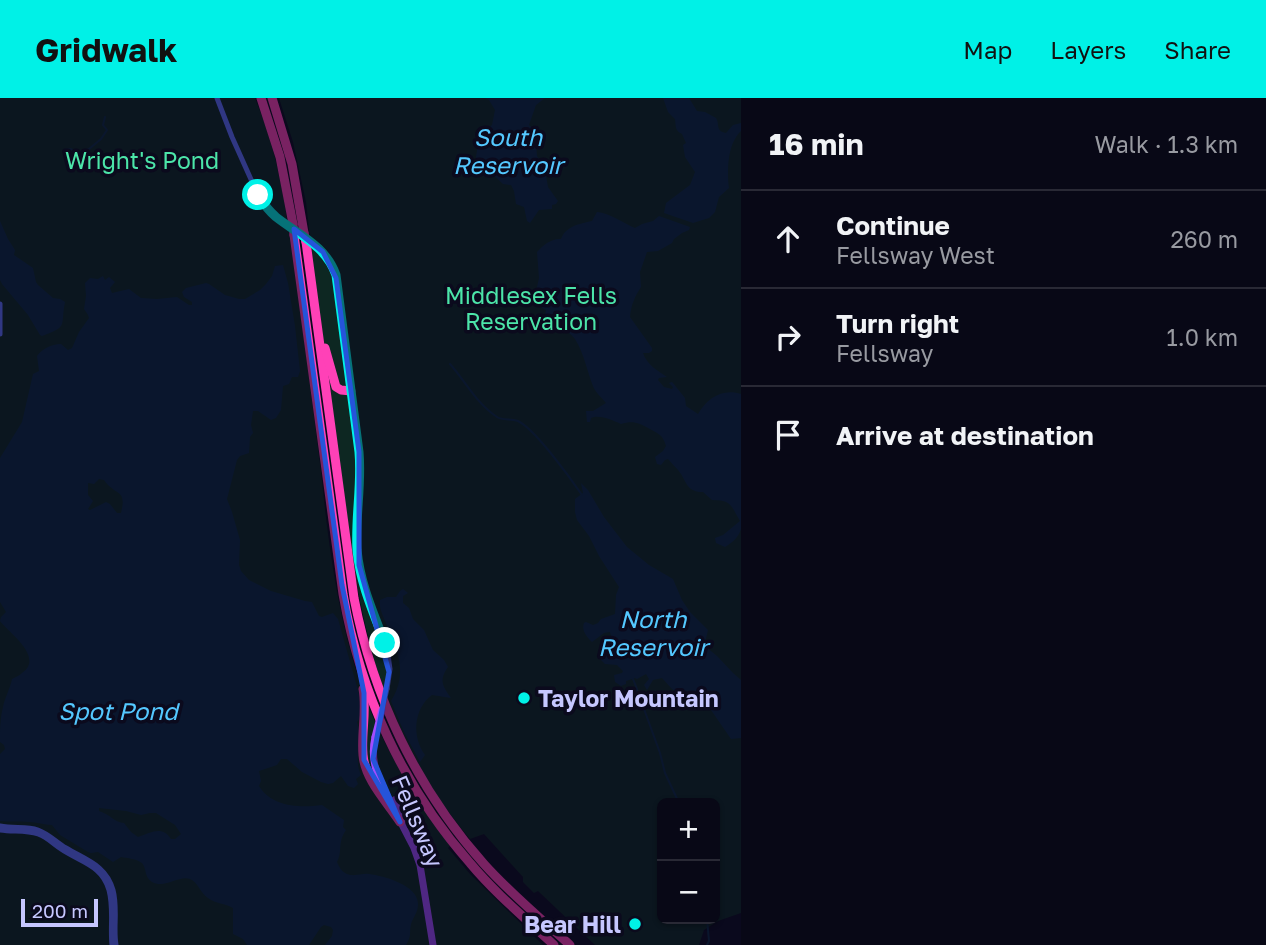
<!DOCTYPE html>
<meta charset="utf-8">
<style>
body{margin:0;font-family:"Golos Text",sans-serif;background:#161623;color:#f1f3f6}
.controls{position:absolute;right:21px;bottom:21px;display:grid;overflow:hidden;border-radius:10px;box-shadow:0 2px 5px #0004}
.controls button{width:63px;height:63px;display:grid;place-items:center;padding:0;border:0;border-bottom:2px solid #292935;background:#080816;color:#f1f3f6;font:35px sans-serif}
.scale{position:absolute;left:21px;bottom:18px;width:77px;box-sizing:border-box;padding-left:7px;border:4px solid #c6c7ff;border-top:0;font-size:19px;line-height:24px;white-space:nowrap;color:#c6c7ff;-webkit-text-stroke:5px #0b0a1d;paint-order:stroke}
.stop{position:absolute;width:21px;height:21px;margin:-16px;border:5px solid #00f1e7;border-radius:50%;background:#fff}
.stop.end{background:#00f1e7;border-color:#fff;box-shadow:0 2px 7px #0008}
.list{margin:0;padding:0;list-style:none}
h2{display:flex;justify-content:space-between;align-items:center;height:91px;margin:0;padding:0 28px;font-size:30px}
h2 small{font-size:23px;font-weight:400;color:#989aa1}
.list li{display:grid;grid-template-columns:46px 1fr auto;gap:21px;align-items:center;box-sizing:border-box;height:98px;padding:0 28px;border-top:2px solid #292935}
.list b{display:block;font-size:26px;white-space:nowrap}
.list p{margin:0;font-size:23px;white-space:nowrap;color:#989aa1}
.list em{font-size:23px;font-style:normal;color:#989aa1}
.icon{flex:none;width:38px;height:38px;fill:none;stroke:currentColor;stroke-width:2;stroke-linecap:round;stroke-linejoin:round}
.map{position:relative;flex:none;width:741px;height:847px;overflow:hidden}
header{display:flex;align-items:center;gap:42px;box-sizing:border-box;height:98px;padding:0 35px;background:#00f1e7;color:#111}
header strong{font-size:33px}
nav{display:flex;gap:38px;margin-inline-start:auto;font-size:24px}
main{display:flex}
aside{flex:1;background:#080816}
.map>svg:first-child{display:block}
.green{fill:#0d2722;fill-rule:evenodd}
.water{fill:#092742;fill-rule:evenodd}
.lines{fill:none;stroke-linecap:round;stroke-linejoin:round}
.stream{stroke:#092742;stroke-width:2}
.secondary{stroke:#5d70ff;stroke-width:5}
.primary{stroke:#a34dff;stroke-width:7}
.highway{stroke:#ff41b7;stroke-width:9}
.secondary-bridge{stroke:#5d70ff;stroke-width:5}
.primary-bridge{stroke:#a34dff;stroke-width:7}
.highway-bridge{stroke:#ff41b7;stroke-width:9}
.route{stroke:#00f1e7;stroke-width:9}
.marked{fill:none;stroke:#2554da;stroke-width:5;stroke-linejoin:round}
.poi-dot{fill:#00f1e7;stroke:#0b0a1d;stroke-width:2.5}
.labels{text-anchor:middle;dominant-baseline:central;stroke-width:7;stroke-linejoin:round;paint-order:stroke}
.park-label{font-size:23px;fill:#4ce5a9;stroke:#0b0a1d}
.poi-label{font-size:23px;font-weight:bold;fill:#c6c7ff;stroke:#0b0a1d;text-anchor:start}
.street-label{font-size:23px;fill:#c6c7ff;stroke:#0b0a1d}
.water-label{font-size:24px;font-style:italic;fill:#54c8ff;stroke:#0b0a1d}
</style>
<header>
<strong>Gridwalk</strong>
<nav><a>Map</a><a>Layers</a><a>Share</a></nav>
</header>
<main>
<div class="map">
<svg width="741" height="847" viewBox="0 0 741 847">
<rect width="100%" height="100%" fill="#0b0a1d"/>
<g class="green">
<path d="M0 0H255C263 20 270 40 275 60 287 108 292 158 299 206 307 262 314 318 321 374 328 444 337 515 359 582 379 643 412 697 450 748L448 750 470 776 543 847H0Z"/>
<path d="M279 0H741V815L718 823 704 832 699 847H595L538 793 534 795 523 784V779L484 736 470 741C426 689 392 626 374 561 366 533 360 505 355 477L313 166 306 104 293 44ZM662 705H715V821H662Z"/>
</g>
<g class="water">
<path d="M485 0H545L536 7 529 27 536 33 543 36V40L536 45 537 58 545 72 548 89 558 103 556 106 552 107V111L539 112 530 125 527 123 524 109 516 106 514 93 511 87 503 86 490 74 480 71 476 59 479 39 492 27 495 12 489 2Z"/>
<path d="M663 0H689L697 13 705 14 716 20C720 26 715 33 726 35L733 27 741 25V33C727 46 727 73 729 90L719 99 715 114 709 120 693 125 664 115 666 105 690 87 695 74 685 59 683 47 686 45 682 36C675 33 676 29 675 21L668 14Z"/>
<path d="M597 114C610 115 623 125 635 130L642 126 653 123 659 118 690 129 689 132 682 135 674 141 672 145 658 153 647 154 640 174 641 189C635 198 631 207 630 219L652 250V253L649 255H643C647 267 657 272 667 279L659 280 658 282 664 289 672 291 673 289 669 285 672 284 673 285 685 300 686 308 698 316C707 300 723 290 741 296V431C738 440 733 444 725 449L716 445 715 440 723 437 740 423C731 408 732 402 712 402L703 394C688 394 687 386 681 376 677 370 672 366 668 361L665 362 661 367 657 366 655 359 663 353 666 348C663 337 659 336 650 331 639 325 633 322 621 326 613 322 599 316 591 320L590 324H587L586 313H593L606 305C602 300 595 294 593 288 587 273 584 255 575 241 567 230 553 229 545 218L546 212 539 208V202L535 198 539 180 537 154C543 147 552 140 561 141 566 128 579 126 592 123Z"/>
<path d="M0 123 8 141 15 152 14 157 33 170 36 184 38 187 53 200 60 201 65 204C60 229 69 228 42 238L40 237 28 217 2 186 0 182Z"/>
<path d="M283 167 288 185 295 228 300 273 298 279H292L289 286 283 288 281 312 276 320 271 322 258 313H253L251 327 253 335 250 339 249 355 240 358 237 362 227 401 232 414 240 442 239 467 241 473 249 482 271 493 305 503 312 504 319 518 322 519 333 515 338 521 359 596 361 619 357 624C363 641 353 661 361 677L356 681 358 686 354 690 348 688 341 678 333 685 328 686 321 684 302 674 287 661H281L277 667 259 673 261 683 259 688C272 709 299 710 322 707L341 720 344 722 343 729 346 732C337 745 343 753 337 764 339 769 342 774 347 776 355 779 362 775 369 776 384 778 418 787 418 806 418 815 413 819 411 826 409 836 412 837 406 847H325L332 838 333 832 331 829 324 827 321 829 309 847H247L243 841 233 836V810C225 805 216 806 208 800 200 795 198 784 190 781 179 777 165 791 152 784 144 779 147 771 142 765 137 761 127 760 121 759L113 764 98 754 91 755 88 754 60 737 52 727C44 727 37 724 29 724 20 723 10 724 0 723V656L5 651 4 647 0 644C0 632 0 621 3 609 5 599 10 591 12 581 15 579 19 578 22 575 45 559 8 534 0 523L1 519 6 514 0 504V360L22 324 33 276 39 273 37 258C42 251 51 246 61 246L68 252 72 250 79 234 89 220 88 217 84 211 86 198 85 185 90 180 98 181 103 178 105 182 109 179 115 184 110 190 112 195 129 191 141 200 157 201 177 199 189 207H192V204L184 199 182 194 186 190 206 185 209 186 225 197 239 201H245L260 192 266 186 272 178 275 168ZM99 381 104 382C116 399 127 390 121 415H117L110 406 106 404 90 412 88 411 93 403 88 397V385L94 386ZM99 710 126 713 141 717 150 715H156L175 727 181 736 175 741H171C162 727 151 735 138 739L131 734 124 725C115 725 110 716 99 713Z"/>
<path d="M581 385 588 392 604 419 627 449 649 467 673 481 682 502 690 514 708 532 705 545 706 549 717 558 733 575 741 582V640L731 641 711 612 690 603 672 591 662 580 653 582 647 592 644 587 649 581 646 576 637 581 635 580 626 583V586L621 588 615 584 614 577 622 575 623 573 617 567 605 566 601 562V557L611 538 610 534 604 535 592 544C587 539 581 532 584 525L586 524 593 527 598 525 601 521 615 516 616 497 619 489 599 458 589 438 577 422 575 414V401L583 395Z"/>
<path d="M403 491 408 495 403 498V505L409 510 413 521 424 532 433 552 444 562 448 569C439 582 442 587 451 600L432 597C413 611 412 639 425 657L420 664 404 634 391 603C409 575 397 551 385 523 382 515 379 510 380 502L387 499H396L400 493Z"/>
</g>
<g class="lines">
<g class="stream">
<path d="M64 52 71 51 78 55 89 51 101 41 107 32 103 27 105 19"/>
<path d="M450 266C466 284 476 305 497 319 503 323 511 320 518 323 535 331 571 381 582 397"/>
<path d="M633 581 637 591 638 604 644 611 660 655 665 675 679 705"/>
<path d="M707 847 709 843 707 821"/>
</g>
<g class="secondary">
<path d="M217 0 232 39 258 97 274 117 292 130"/>
<path d="M306 140C321 151 332 163 337 182L359 354 357 452 364 492 388 557 390 571 387 591"/>
<path d="M0 206V236"/>
<path d="M0 728C13 731 26 728 38 732 49 736 56 744 66 750 86 762 106 767 113 792 118 811 113 829 116 847"/>
<path d="M0 732C13 734 26 732 38 736 47 739 53 746 61 751 80 764 102 767 109 792 114 811 110 829 112 847"/>
</g>
<g class="primary">
<path d="M375 639C369 665 380 685 392 707"/>
<path d="M394 702 406 725"/>
<path d="M399 721 414 750 420 767 433 847"/>
</g>
<g class="highway">
<path d="M261 0 280 59 293 126"/>
<path d="M272 0 292 66 304 135"/>
<path d="M294 137 343 496C360 595 403 689 470 765 495 795 525 820 554 847"/>
<path d="M306 144 354 500C373 599 417 691 484 766 510 795 541 821 570 847"/>
<path d="M325 250 336 289 341 292 351 293"/>
<path d="M363 591C367 613 361 635 363 657 365 682 387 704 400 724"/>
</g>
<path class="secondary-bridge" d="M382 612 387 591"/>
<path class="primary-bridge" d="M375 639 382 612"/>
<g class="highway-bridge">
<path d="M293 126 294 137"/>
<path d="M304 135 306 144"/>
</g>
</g>
<g class="lines">
<path class="route" d="M258 97C263 105 269 113 276 119 299 137 326 148 336 177L359 354C362 387 355 419 357 452 360 485 373 514 385 545"/>
</g>
<path d="M0 0H741V847H0ZM294 131 323 154 336 180 359 354V467L389 574 373 661 400 724 364 662V595L342 487Z" fill="#0b0a1d" fill-opacity=".55" fill-rule="evenodd"/>
<path class="marked" d="M294 131 323 154 336 180 359 354V467L389 574 373 661 400 724 364 662V595L342 487Z"/>
<g class="poi-dot">
<circle cx="524" cy="600" r="7"/>
<circle cx="635" cy="826" r="7"/>
</g>
<g class="labels">
<g class="park-label">
<text x="142" y="62">Wright's Pond</text>
<text x="531" y="197">Middlesex Fells<tspan x="531" dy="26">Reservation</tspan></text>
</g>
<g class="poi-label">
<text x="538" y="600">Taylor Mountain</text>
<text x="621" y="826" text-anchor="end">Bear Hill</text>
</g>
<g class="street-label">
<text transform="translate(418 723) rotate(67)">Fellsway</text>
</g>
<g class="water-label">
<text x="508" y="38">South<tspan x="508" dy="28">Reservoir</tspan></text>
<text x="653" y="520">North<tspan x="653" dy="28">Reservoir</tspan></text>
<text x="118" y="612">Spot Pond</text>
</g>
</g>
</svg>
<div class="controls">
<button>+</button>
<button>−</button>
</div>
<div class="scale">200 m</div>
<div class="stop" style="left:258px;top:97px"></div>
<div class="stop end" style="left:385px;top:545px"></div>
</div>
<aside>
<h2>16 min<small>Walk · 1.3 km</small></h2>
<ul class="list">
<li><svg class="icon" aria-label="ahead" viewBox="0 0 24 24"><path d="M12 20V5M6 11l6-6 6 6"/></svg><div><b>Continue</b><p>Fellsway West</p></div><em>260 m</em></li>
<li><svg class="icon" aria-label="right" viewBox="0 0 24 24"><path d="M7 20v-9h11M14 6l5 5-5 5"/></svg><div><b>Turn right</b><p>Fellsway</p></div><em>1.0 km</em></li>
<li><svg class="icon" aria-label="arrive" viewBox="0 0 24 24"><path d="M6 21V4h12l-3 4 3 4H6"/></svg><div><b>Arrive at destination</b></div></li>
</ul>
</aside>
</main>
